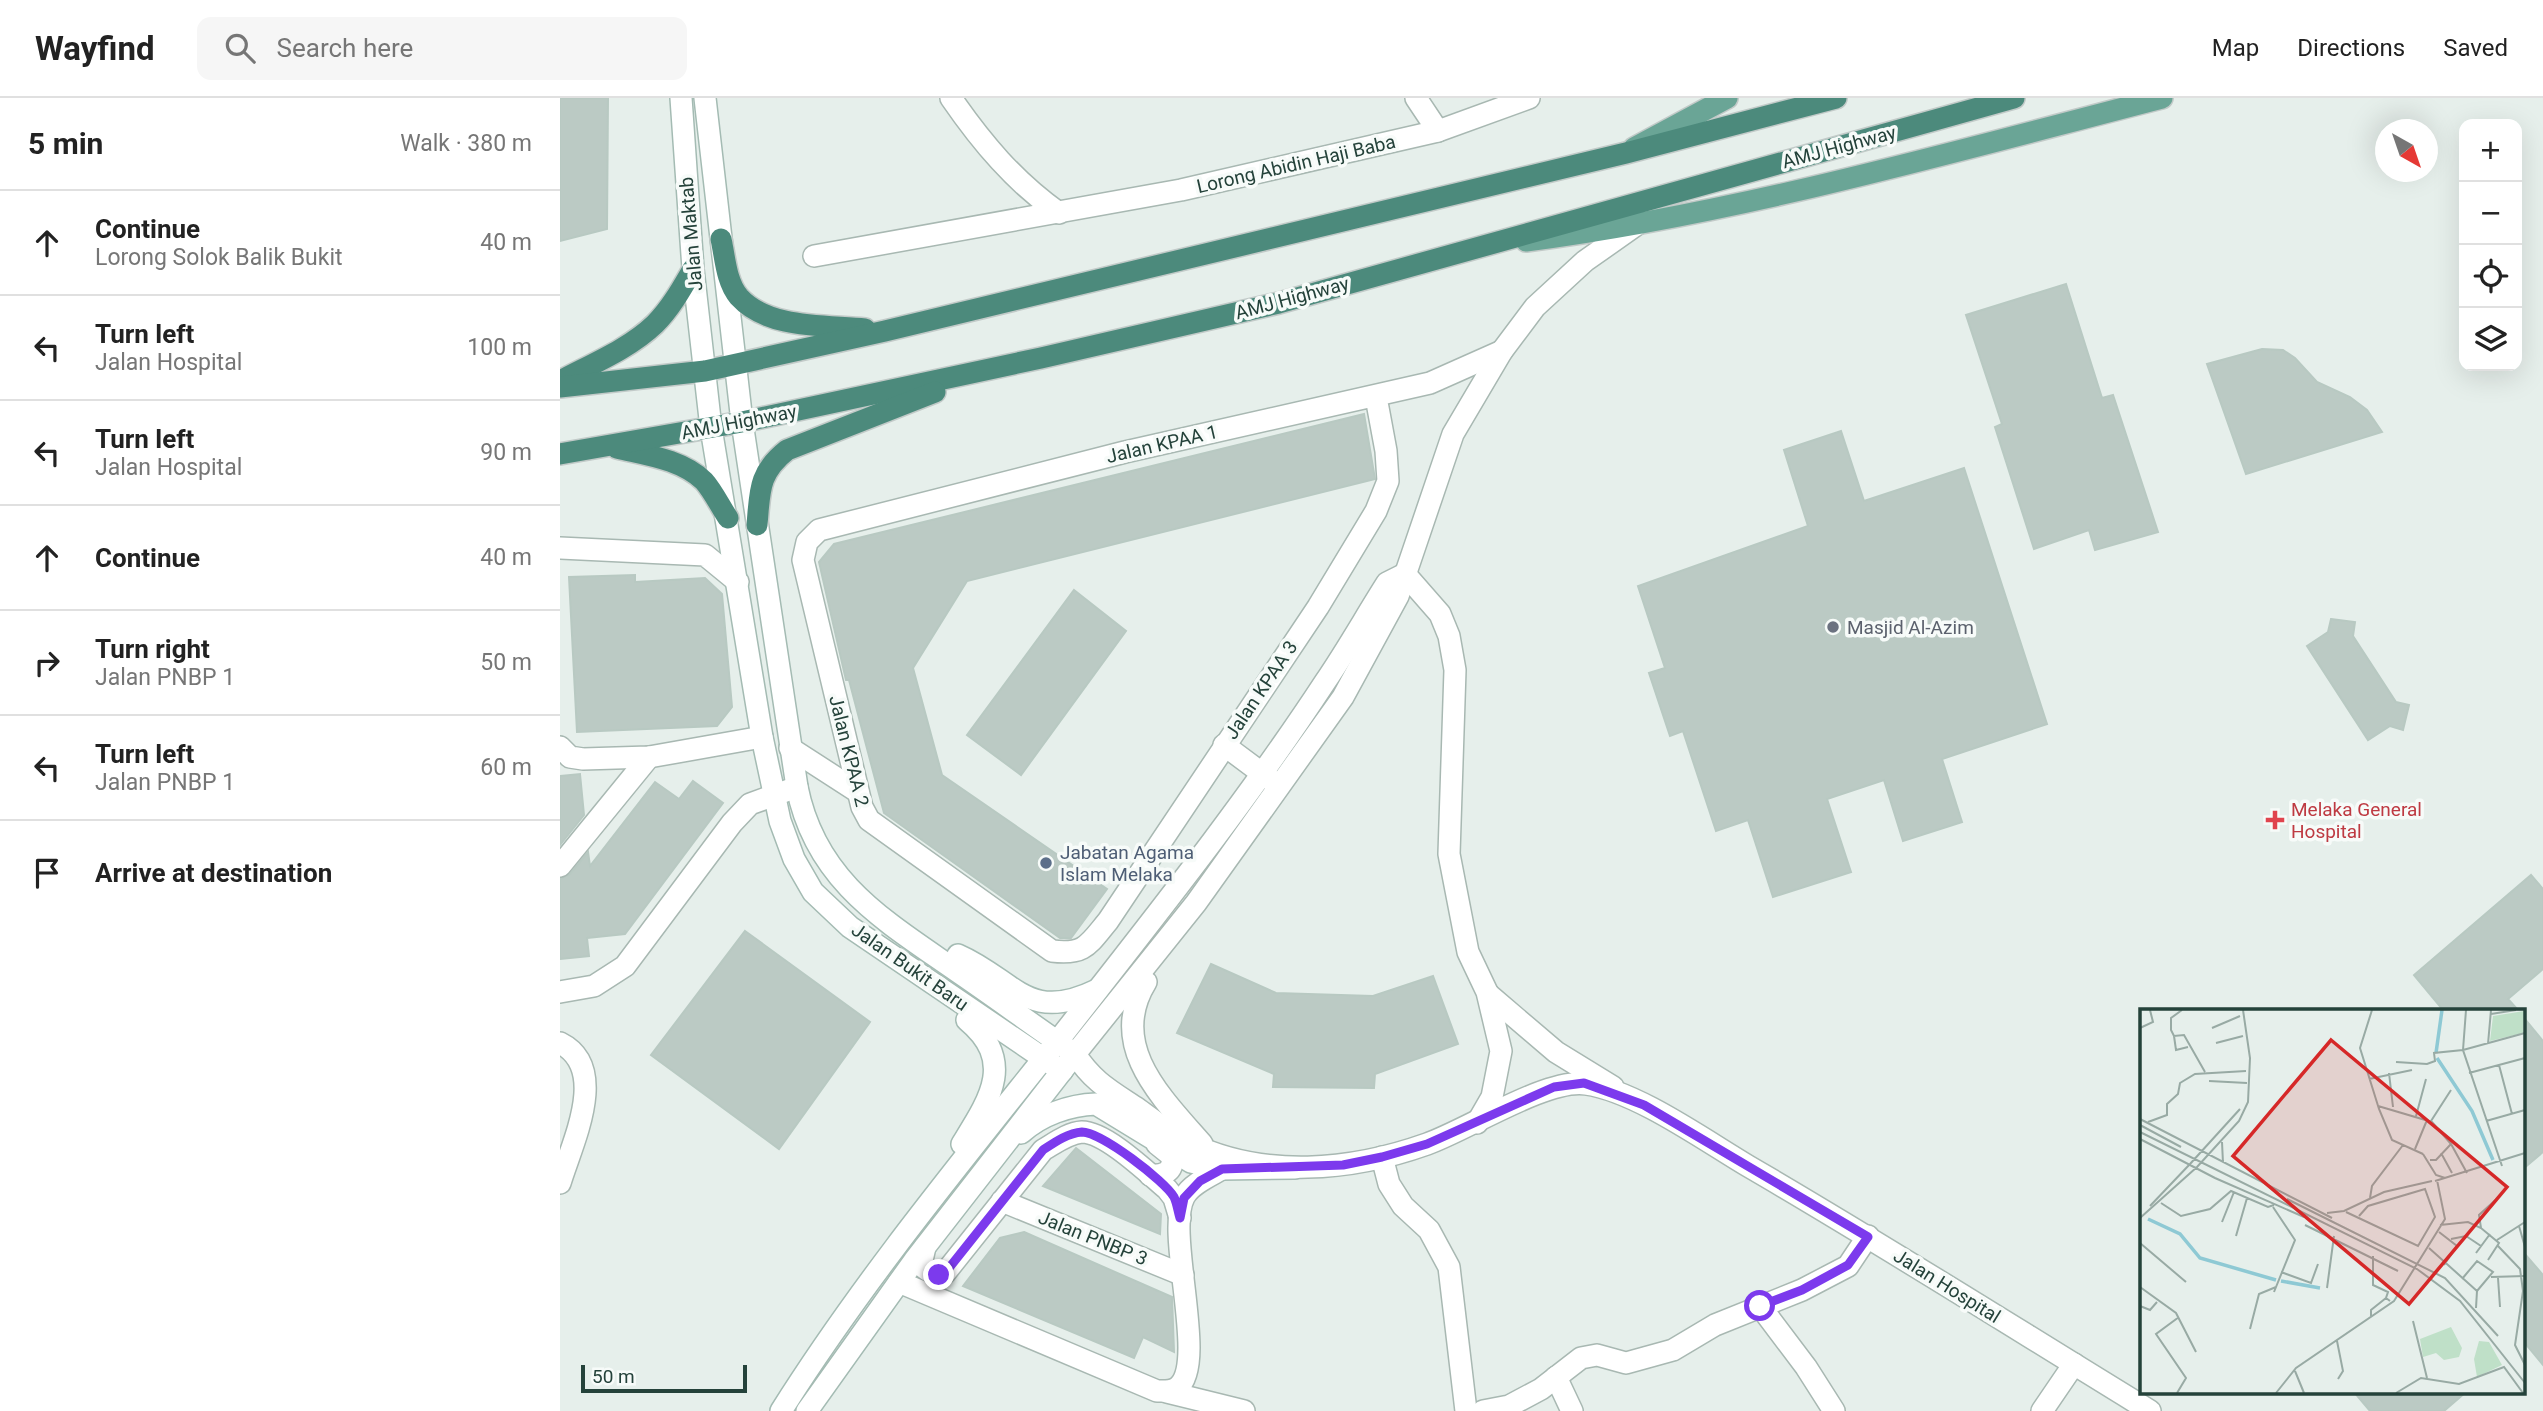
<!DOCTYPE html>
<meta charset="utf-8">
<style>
body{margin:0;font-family:Roboto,sans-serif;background:#f6f6f6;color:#222}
.controls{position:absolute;right:21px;top:21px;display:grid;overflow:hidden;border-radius:14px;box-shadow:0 7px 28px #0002}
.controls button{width:63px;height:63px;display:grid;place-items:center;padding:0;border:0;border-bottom:2px solid #e0e0e0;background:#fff;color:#222;font:35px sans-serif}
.compass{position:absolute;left:1815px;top:21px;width:63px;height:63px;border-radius:50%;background:#fff;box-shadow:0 7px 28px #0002;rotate:140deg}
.scale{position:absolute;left:21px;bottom:18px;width:166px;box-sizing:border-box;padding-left:7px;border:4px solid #24423a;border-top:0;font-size:19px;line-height:24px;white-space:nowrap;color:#24423a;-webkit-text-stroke:5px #f7fbf9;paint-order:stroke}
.stop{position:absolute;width:21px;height:21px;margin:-16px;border:5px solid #7c3aed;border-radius:50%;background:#fff}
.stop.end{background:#7c3aed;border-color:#fff;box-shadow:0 2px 7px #0008}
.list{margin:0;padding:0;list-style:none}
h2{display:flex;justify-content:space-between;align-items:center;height:91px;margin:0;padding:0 28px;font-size:30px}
h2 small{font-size:23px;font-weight:400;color:#767676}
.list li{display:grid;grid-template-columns:46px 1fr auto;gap:21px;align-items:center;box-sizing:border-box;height:105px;padding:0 28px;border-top:2px solid #e0e0e0}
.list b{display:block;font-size:26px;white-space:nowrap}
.list p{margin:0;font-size:23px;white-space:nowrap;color:#767676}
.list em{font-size:23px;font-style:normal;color:#767676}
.icon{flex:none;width:38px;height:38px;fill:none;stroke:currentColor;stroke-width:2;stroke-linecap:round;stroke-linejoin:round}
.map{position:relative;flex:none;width:1983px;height:1313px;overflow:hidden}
header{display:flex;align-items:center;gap:42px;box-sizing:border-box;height:98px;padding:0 35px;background:#fff;border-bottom:2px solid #e0e0e0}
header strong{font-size:33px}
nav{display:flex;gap:38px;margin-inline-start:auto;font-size:24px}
.search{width:490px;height:63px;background:#f6f6f6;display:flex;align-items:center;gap:18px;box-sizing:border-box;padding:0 24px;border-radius:14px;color:#767676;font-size:26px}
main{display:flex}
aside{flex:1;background:#fff}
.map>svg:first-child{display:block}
.building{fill:#bbcac4;stroke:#b8c9c2;stroke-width:2}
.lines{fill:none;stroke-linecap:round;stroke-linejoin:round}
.minor-casing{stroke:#a8b8b2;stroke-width:24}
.tertiary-casing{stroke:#a8b8b2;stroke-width:24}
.secondary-casing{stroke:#a4bbb3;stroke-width:24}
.primary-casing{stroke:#c2cac8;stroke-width:24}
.trunk-casing{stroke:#c2cac8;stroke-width:24}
.minor{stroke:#fff;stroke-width:21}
.tertiary{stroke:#fff;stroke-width:21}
.secondary{stroke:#fff;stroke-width:21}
.primary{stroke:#6aa596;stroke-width:21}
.trunk{stroke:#4c8a7c;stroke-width:21}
.route{stroke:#7c3aed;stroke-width:9}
.worship-dot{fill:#6b7280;stroke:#f7fbf9;stroke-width:2.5}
.health-dot{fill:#e0444e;stroke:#f7fbf9;stroke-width:2.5}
.service-dot{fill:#5c6f8a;stroke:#f7fbf9;stroke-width:2.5}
.labels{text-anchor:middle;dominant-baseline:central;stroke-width:7;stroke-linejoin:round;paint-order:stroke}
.street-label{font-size:19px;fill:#24423a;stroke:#f7fbf9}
.worship-label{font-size:19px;fill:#5b616d;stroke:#f7fbf9;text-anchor:start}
.health-label{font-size:19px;fill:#be3a42;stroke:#f7fbf9;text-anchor:start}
.service-label{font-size:19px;fill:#4e5e75;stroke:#f7fbf9;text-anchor:start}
.inset-river{fill:none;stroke:#8ec9d4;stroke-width:3.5}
.inset-road{fill:none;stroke:#98aaa4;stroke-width:2}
.view{fill:#d62828;fill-opacity:0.15;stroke:#d62828;stroke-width:3.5}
.inset-edge{fill:none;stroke:#24423a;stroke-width:3.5}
</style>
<header>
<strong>Wayfind</strong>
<div class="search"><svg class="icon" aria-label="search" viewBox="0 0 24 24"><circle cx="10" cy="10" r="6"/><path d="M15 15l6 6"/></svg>Search here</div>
<nav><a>Map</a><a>Directions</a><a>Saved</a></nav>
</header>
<main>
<aside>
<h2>5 min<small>Walk · 380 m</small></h2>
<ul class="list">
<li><svg class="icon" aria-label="ahead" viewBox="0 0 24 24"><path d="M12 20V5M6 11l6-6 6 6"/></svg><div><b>Continue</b><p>Lorong Solok Balik Bukit</p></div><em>40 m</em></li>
<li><svg class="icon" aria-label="left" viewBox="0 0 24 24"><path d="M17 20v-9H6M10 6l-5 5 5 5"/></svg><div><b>Turn left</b><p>Jalan Hospital</p></div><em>100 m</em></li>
<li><svg class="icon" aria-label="left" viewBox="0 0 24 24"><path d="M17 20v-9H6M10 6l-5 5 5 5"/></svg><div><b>Turn left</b><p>Jalan Hospital</p></div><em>90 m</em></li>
<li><svg class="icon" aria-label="ahead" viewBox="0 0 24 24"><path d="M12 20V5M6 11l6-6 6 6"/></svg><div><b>Continue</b></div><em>40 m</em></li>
<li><svg class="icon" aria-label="right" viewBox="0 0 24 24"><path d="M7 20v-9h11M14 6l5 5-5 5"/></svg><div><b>Turn right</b><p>Jalan PNBP 1</p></div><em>50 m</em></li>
<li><svg class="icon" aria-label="left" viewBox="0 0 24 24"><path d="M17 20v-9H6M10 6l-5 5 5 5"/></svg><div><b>Turn left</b><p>Jalan PNBP 1</p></div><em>60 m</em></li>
<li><svg class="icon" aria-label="arrive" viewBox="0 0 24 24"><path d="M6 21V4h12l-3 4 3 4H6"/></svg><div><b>Arrive at destination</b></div></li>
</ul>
</aside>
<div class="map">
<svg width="1983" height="1313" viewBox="0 0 1983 1313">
<rect width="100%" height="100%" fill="#e6efeb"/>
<g class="building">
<path d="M0 0H48L47 131 0 143Z"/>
<path d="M1506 186 1542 300 1553 297 1598 434 1535 452 1529 432 1474 451 1435 329 1442 326 1406 217Z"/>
<path d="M1702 251 1723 252 1735 260 1757 284 1790 299 1807 312 1822 334 1686 376 1647 266Z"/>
<path d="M804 316 815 381 407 483 353 570 382 677 547 791 511 840H500L324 715 289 582H286L259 464 274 446Z"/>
<path d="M1281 333 1304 403 1404 370 1487 626 1382 661 1402 724 1343 743 1324 682 1267 701 1291 774 1213 799 1188 722 1156 733 1123 633 1110 638 1089 575 1105 570 1078 488 1248 428 1224 352Z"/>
<path d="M75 477V484L145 480 162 496 172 609 157 628 17 634 9 479Z"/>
<path d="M514 492 566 533 461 677 407 637Z"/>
<path d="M1771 521 1795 524 1793 538 1836 604 1849 607 1843 632 1830 628 1808 642 1747 548 1768 534Z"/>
<path d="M20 676 24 717 0 747V678Z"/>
<path d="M133 683 163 705 65 836 27 840 29 858 0 861V781L10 776 28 754 30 768 95 684 119 701Z"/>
<path d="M1971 777 1983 791V871L1948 901 1958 912H1883L1854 877Z"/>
<path d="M185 833 310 924 219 1051 91 957Z"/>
<path d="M651 866 716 895 813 898 873 878 898 946 815 976 814 990 713 989 714 976 617 935Z"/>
<path d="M1964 920 1983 943V1054L1964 1070Z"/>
<path d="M516 1050 601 1116 600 1136 483 1088Z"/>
<path d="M464 1134 612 1199 614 1254 583 1239 574 1260 403 1188 440 1140Z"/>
<path d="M1964 1155 1983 1177V1267L1964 1244Z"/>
<path d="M1794 1294H1906L1884 1313H1810Z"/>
</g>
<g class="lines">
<defs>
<g id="minor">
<path d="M391 0C422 45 455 84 499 115"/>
<path d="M856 0 878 33"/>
<path d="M254 158 621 92 878 33 969 0"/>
<path d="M816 299 826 353 828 383 816 413 758 509 548 823C528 847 525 857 492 853L309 722 302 709 243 462 247 444 259 432 565 354 870 285 942 253"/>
<path d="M0 450 145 457 178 484"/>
<path d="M845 476 880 516 889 538 895 572 889 756 908 854 927 894 941 953 932 999 917 1025"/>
<path d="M664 647 715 685"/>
<path d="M0 649 10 659 23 661 89 659 202 639"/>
<path d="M230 650 298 694"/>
<path d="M0 768 89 659"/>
<path d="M0 894 34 888 65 868 172 725 190 706 237 689"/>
<path d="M928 896 996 954 1053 989"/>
<path d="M0 945C50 970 12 1045 0 1085"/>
<path d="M822 1059 829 1086 843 1108 869 1132 889 1169 906 1313"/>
<path d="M590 1077C604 1078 614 1074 612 1058L597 1046"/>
<path d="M442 1103 623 1177"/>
<path d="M365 1149 361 1167C369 1174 375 1179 385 1175L483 1052C495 1045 508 1035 522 1034 546 1034 589 1076 607 1091L614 1100 620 1120"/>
<path d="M339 1184 597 1293C604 1293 612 1294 618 1289 648 1265 605 1135 624 1099 631 1086 650 1078 662 1071"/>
<path d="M1200 1208 1246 1269 1274 1313"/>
<path d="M996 1279 1012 1313"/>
<path d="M607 1294 684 1313"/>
<path d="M923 1313 949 1308 981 1291 1021 1260 1037 1257 1066 1265 1113 1252 1155 1227 1242 1192 1288 1168 1308 1138"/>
<path d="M1482 1313 1514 1266"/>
</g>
<g id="tertiary">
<path d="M1079 125 1025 163 975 209 942 253 893 336 838 498 783 599 636 805 515 956C533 984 551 993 578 1011 595 1023 611 1037 629 1045 704 1081 791 1073 867 1046 907 1032 987 980 1026 986 1076 993 1144 1042 1188 1068 1324 1147 1456 1231 1590 1313"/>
<path d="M586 884C547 947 601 999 642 1046"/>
<path d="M497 944C589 826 683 709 765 584 787 552 806 518 827 485L845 476"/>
</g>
<g id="secondary">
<path d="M121 0 133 171 151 330 202 639 220 723 234 761 253 794 290 829 502 973"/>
<path d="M145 0 182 324 237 689C256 785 327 824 401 876 439 902 477 930 515 956L354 1163 247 1313"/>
<path d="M398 857C455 882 467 926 537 892"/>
<path d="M461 1035C481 1017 509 1007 536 1006L631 1064 662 1071 735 1070"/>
<path d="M402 1046C430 1001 456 963 407 922"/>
<path d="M221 1313C301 1186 398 1068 491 951"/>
</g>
<g id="primary">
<path d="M1074 50 1167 0"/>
<path d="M966 143C1181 115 1392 54 1602 0"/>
</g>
<g id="trunk">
<path d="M161 141C165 159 166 184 179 199 208 231 265 227 305 231"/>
<path d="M0 283C32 266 69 251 95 226 111 210 122 190 133 171"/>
<path d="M0 289 145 273 325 233 1066 55 1276 0"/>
<path d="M57 350C86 357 121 361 144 383 153 393 160 408 168 420"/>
<path d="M0 356 182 324 481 260 719 205 1454 0"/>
<path d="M197 427C200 393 198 375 227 352L375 294"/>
</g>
</defs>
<use href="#minor" class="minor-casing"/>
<use href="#tertiary" class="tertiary-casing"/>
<use href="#secondary" class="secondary-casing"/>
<use href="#primary" class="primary-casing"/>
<use href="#trunk" class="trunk-casing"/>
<use href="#minor" class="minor"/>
<use href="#tertiary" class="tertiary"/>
<use href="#secondary" class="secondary"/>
<use href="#primary" class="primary"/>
<use href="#trunk" class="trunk"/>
</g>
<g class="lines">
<path class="route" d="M379 1177 385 1175 483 1052C495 1044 508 1035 522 1034 541 1034 605 1083 614 1099 617 1105 618 1114 620 1120L624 1100 640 1083 662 1071 783 1067 822 1059 867 1046 994 989 1024 985 1084 1007 1308 1139 1288 1167 1242 1192 1200 1208"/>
</g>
<circle class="worship-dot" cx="1273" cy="529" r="7"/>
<path class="health-dot" d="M1711.5 711.5h7v7h7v7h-7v7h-7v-7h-7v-7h7z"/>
<circle class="service-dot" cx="486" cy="765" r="7"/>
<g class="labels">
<g class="street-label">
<text transform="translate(1279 49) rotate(-15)">AMJ Highway</text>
<text transform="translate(736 66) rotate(-13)">Lorong Abidin Haji Baba</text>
<text transform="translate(131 136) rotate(-95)">Jalan Maktab</text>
<text transform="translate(732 200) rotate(-15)">AMJ Highway</text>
<text transform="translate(179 324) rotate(-11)">AMJ Highway</text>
<text transform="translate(602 346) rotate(-13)">Jalan KPAA 1</text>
<text transform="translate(701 592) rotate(-56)">Jalan KPAA 3</text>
<text transform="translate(289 653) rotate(76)">Jalan KPAA 2</text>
<text transform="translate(350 869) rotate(35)">Jalan Bukit Baru</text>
<text transform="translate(533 1140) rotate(22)">Jalan PNBP 3</text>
<text transform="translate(1387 1188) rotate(32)">Jalan Hospital</text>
</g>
<g class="worship-label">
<text x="1287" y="529">Masjid Al-Azim</text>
</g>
<g class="health-label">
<text x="1731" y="711">Melaka General<tspan x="1731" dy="22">Hospital</tspan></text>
</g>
<g class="service-label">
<text x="500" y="754">Jabatan Agama<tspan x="500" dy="22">Islam Melaka</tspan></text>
</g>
</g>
<g transform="translate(1580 911)">
<rect width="385" height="385" fill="#e6efeb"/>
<path d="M384 2 383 24 350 32 353 7ZM311 318 322 339 319 348 304 351 296 344 283 348 280 330ZM339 332 349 333 362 356 337 368 334 350Z" fill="#bfe0c8"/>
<path class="inset-river" d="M296 44 302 1M297 49 332 102 353 151M8 210 40 225 60 249 136 271M141 272 180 279"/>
<path class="inset-road" d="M42 1 31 9V21L34 27 44 26 65 63M232 1 220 39 239 100 252 131 283 145M326 1 323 41 362 157M351 5 376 1M0 19 13 13 10 1M72 19 100 7M34 27 36 41 48 38M76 34 103 27M348 35 351 1M256 53 287 55 295 52 294 44 323 41 385 24M359 56 372 105M249 64 253 98M329 64 385 49M229 70 272 61M69 72 107 74M238 97 292 113 311 135M276 107 286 70M0 110 192 209M291 112 311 81M346 112 385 101M8 113 27 106V95L38 85 40 74 55 65 106 62M0 116 41 138M0 123 277 260 320 292 385 374M0 130 75 169 164 208M82 133 83 154M275 140 287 111M301 144 312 164M283 145 296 166 305 169M290 151H296L311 135 327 164M50 155 100 100M57 158 99 112 108 93 110 49 103 1M295 172 385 144M230 189 232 177 263 136M147 190 305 269 358 327M21 194 41 207 70 200 91 182 128 198 134 196M10 197 50 155M133 198 155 231 134 283M206 203 278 237 295 208 285 180 228 197 219 207M187 204 204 202 244 183 292 172M0 209 57 158M82 213 94 183M165 216 258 262M300 216 328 213 341 219 359 234 348 251M379 217 385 238M341 219 339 206 361 186M299 223 317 237 304 256M96 227 107 189M311 230 326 227 341 237M357 231 385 213M0 234 46 273M358 237 380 260 383 282 375 336 385 356M289 239 337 282M336 244 350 225M233 247V276L248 283 246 289 250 292M141 263 171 274 178 255M351 268 385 267M358 269 360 298M322 270 337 252 353 263 337 282 336 299M0 278 36 304 56 343M187 279 194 227M0 297 10 301 17 293M231 307V301L246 289M273 312 287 369M110 320 119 285 136 278M197 332 203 362 198 370M155 362 164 384M37 384 46 369 16 325 39 308M136 384 156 359 254 292 305 210 297 171M256 384 281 369 319 375 364 358 383 384"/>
<path class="view" d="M191 31 367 178 269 295 93 147Z"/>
<rect width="385" height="385" class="inset-edge"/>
</g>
</svg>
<div class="controls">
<button>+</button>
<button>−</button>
<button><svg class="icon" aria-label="locate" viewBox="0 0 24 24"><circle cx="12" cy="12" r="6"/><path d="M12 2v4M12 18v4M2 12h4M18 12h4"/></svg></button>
<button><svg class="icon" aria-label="layers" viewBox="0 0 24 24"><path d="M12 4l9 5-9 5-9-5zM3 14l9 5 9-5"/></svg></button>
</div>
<svg class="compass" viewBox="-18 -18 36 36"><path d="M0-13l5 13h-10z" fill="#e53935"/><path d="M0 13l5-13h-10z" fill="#767676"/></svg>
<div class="scale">50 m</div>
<div class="stop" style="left:1200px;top:1208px"></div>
<div class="stop end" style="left:379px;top:1177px"></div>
</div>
</main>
